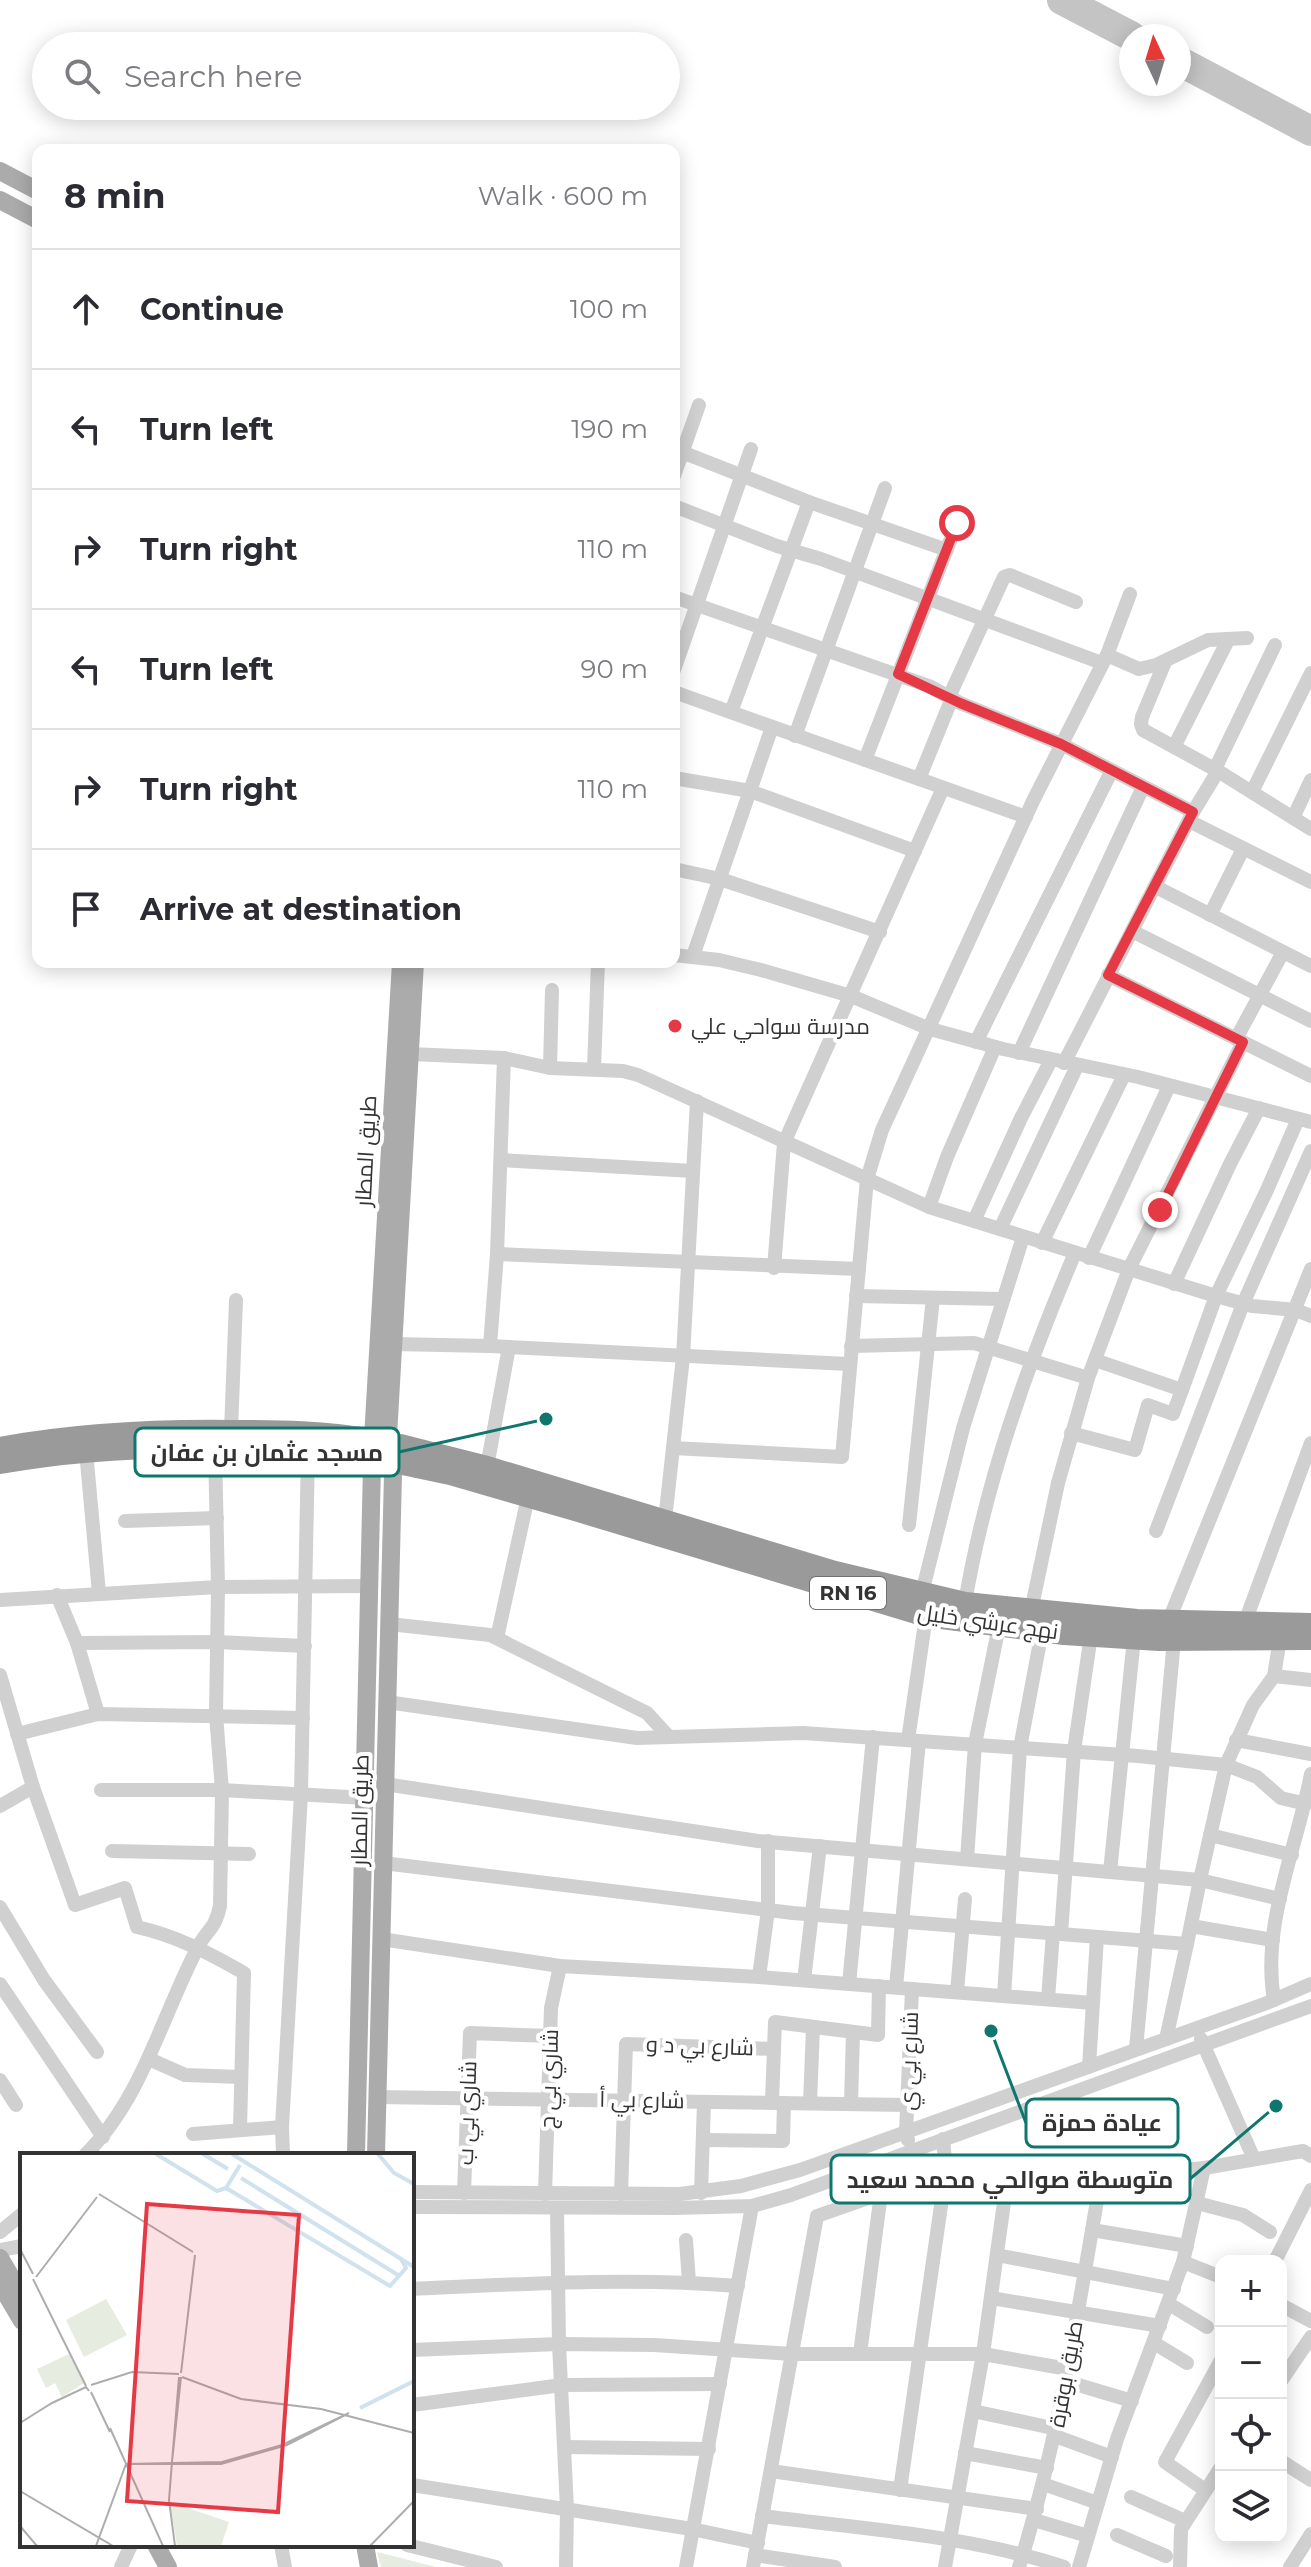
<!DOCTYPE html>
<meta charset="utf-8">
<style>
body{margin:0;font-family:Montserrat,Cairo,sans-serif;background:#f7f7f7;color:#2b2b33}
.controls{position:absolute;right:24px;bottom:24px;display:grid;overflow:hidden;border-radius:16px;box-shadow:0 4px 20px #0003}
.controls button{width:72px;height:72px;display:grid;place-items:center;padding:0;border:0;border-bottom:2px solid #e1e1e2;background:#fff;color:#2b2b33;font:40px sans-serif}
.compass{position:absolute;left:1119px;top:24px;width:72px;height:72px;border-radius:50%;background:#fff;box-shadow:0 4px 20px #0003;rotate:356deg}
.stop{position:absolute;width:24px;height:24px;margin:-18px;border:6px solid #e63946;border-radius:50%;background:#fff}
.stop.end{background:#e63946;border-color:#fff;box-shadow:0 2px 8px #0008}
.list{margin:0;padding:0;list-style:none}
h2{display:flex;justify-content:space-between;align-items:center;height:104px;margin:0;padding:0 32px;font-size:34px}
h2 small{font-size:26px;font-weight:400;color:#7c7c81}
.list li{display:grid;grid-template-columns:52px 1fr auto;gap:24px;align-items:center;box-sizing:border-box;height:120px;padding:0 32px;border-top:2px solid #e1e1e2}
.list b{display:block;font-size:30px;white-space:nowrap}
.list em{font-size:26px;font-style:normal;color:#7c7c81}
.icon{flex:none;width:44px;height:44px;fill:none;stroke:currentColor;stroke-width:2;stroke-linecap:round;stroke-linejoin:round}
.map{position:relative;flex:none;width:1311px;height:2567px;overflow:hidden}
.search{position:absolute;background:#fff;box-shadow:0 4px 20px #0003;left:32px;top:32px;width:648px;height:88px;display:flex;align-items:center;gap:20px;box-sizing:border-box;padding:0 28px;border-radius:44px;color:#7c7c81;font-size:30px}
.panel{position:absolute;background:#fff;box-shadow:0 4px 20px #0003;left:32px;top:144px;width:648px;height:824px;border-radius:16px}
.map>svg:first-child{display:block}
.green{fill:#e6ecdf}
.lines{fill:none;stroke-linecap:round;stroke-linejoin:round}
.taxiway{stroke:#c4c4c4;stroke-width:30}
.minor{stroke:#d0d0d0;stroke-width:14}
.major{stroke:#ababab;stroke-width:18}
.highway{stroke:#9a9a9a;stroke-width:22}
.route{stroke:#e63946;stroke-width:10}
.poi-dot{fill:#e63946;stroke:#fff;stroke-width:3}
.labels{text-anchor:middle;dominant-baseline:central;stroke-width:8;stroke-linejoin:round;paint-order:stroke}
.shield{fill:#fff;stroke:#707070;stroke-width:2}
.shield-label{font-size:20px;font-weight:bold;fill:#333}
.poi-label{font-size:22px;fill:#333;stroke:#fff;text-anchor:start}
.street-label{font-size:22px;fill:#333;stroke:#fff}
.inset-river{fill:none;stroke:#cfe2ee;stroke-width:4}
.inset-road{fill:none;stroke:#adadad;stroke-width:2}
.view{fill:#e63946;fill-opacity:0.15;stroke:#e63946;stroke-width:4}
.inset-edge{fill:none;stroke:#333;stroke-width:4}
.leader{fill:none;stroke:#0f766e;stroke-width:3}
.callout-dot{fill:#0f766e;stroke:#fff;stroke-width:3}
.callout{fill:#fff;stroke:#0f766e;stroke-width:3}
.callout-label{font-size:24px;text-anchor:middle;font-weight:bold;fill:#333}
</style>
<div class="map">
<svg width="1311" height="2567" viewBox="0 0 1311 2567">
<rect width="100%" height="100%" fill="#fff"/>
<path class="green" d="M377 2552 436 2567H381Z"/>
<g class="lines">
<g class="taxiway">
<path d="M1062 0 1131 36"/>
<path d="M1179 61 1311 131"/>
</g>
<g class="minor">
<path d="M674 449 809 502 947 550"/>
<path d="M674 476 699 405"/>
<path d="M674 506 777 546 821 559 1102 663"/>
<path d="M674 597 929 686 960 703 1061 744 1193 812 1064 1063"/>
<path d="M1107 655 1139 669 1156 665 1208 640 1247 638"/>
<path d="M1165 662 1142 717 1141 724 1143 730 1218 771 1311 829"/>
<path d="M674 670 751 449"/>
<path d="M674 692 1026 817"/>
<path d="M949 697 1004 577 1010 575 1076 602"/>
<path d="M731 712 809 502"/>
<path d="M795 736 885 488"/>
<path d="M1174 747 1228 640"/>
<path d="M865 760 957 523"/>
<path d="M1215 769 1275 645"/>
<path d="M674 778 750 791 915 851"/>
<path d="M919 779 952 698"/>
<path d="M1252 792 1311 673"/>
<path d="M1193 812 1218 771"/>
<path d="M1293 818 1311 780"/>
<path d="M1189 821 1311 882"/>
<path d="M674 869 720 879 880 932"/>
<path d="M1156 887 1311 966"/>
<path d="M1210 915 1243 849"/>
<path d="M1132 931 1311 1021"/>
<path d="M674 955 719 960 761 970 851 996 930 1029 1003 1049 1138 1077 1311 1122"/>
<path d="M693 956 772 727"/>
<path d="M1108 975 1311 1076"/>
<path d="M1236 1039 1283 952"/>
<path d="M976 1042 1111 772"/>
<path d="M1019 1053 1143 787"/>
<path d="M410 1054 504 1058 550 1068 623 1071 638 1075 929 1207 1216 1296 1252 1306 1296 1310 1311 1316"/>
<path d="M550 1068 552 990"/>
<path d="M594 1069 598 962"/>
<path d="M501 1160 693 1171"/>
<path d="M929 1207 947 1157 995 1047"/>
<path d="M974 1221 1021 1118 1051 1060"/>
<path d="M1000 1229 1077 1066"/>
<path d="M1042 1243 1124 1075"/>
<path d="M497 1254 859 1269"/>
<path d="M1089 1258 1169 1086"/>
<path d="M774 1268 784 1143 943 788"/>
<path d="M1174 1284 1230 1164 1259 1108"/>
<path d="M856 1296 1002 1299"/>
<path d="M392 1344 490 1346 849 1364"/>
<path d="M490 1346 497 1254 504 1058"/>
<path d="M851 1346 974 1343 1088 1378"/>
<path d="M1095 1360 1182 1390 1216 1296 1267 1190 1298 1119"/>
<path d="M231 1431 236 1300"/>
<path d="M1071 1433 1135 1450 1148 1405 1173 1414 1182 1390"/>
<path d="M673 1448 842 1457 867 1179 882 1130 1033 801 1107 655 1130 594"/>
<path d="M86 1451 99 1593"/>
<path d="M487 1467 509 1347"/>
<path d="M665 1520 683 1357 697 1101"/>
<path d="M125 1521 217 1518"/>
<path d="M909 1525 933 1298"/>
<path d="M1156 1531 1243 1304 1311 1151"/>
<path d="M922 1593 963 1428 1023 1237"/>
<path d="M57 1595 77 1643 98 1714"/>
<path d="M0 1600 218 1587 371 1586"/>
<path d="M965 1603C985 1483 1027 1365 1075 1253"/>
<path d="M1031 1611 1058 1483 1088 1378 1129 1269 1243 1042"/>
<path d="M1169 1620 1311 1269"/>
<path d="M1245 1622 1311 1443"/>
<path d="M389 1624 490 1635 647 1713 669 1737"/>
<path d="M497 1638 528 1497"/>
<path d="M1280 1639 1274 1676 1253 1705 1226 1765 1200 1880 1280 1899"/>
<path d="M77 1643 216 1642 305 1646"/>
<path d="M0 1675 33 1787 75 1905 125 1888 137 1927C177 1936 209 1953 244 1973L240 2129"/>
<path d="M1274 1676 1311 1680"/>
<path d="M387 1702 637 1738 803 1733 1138 1756 1226 1765 1257 1777 1281 1798 1306 1804"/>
<path d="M17 1734 98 1714 303 1718"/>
<path d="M908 1740 926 1616"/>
<path d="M1236 1740 1311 1754"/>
<path d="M385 1784 758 1841 1200 1880 1187 1944"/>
<path d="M101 1790H222L366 1798"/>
<path d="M0 1806 33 1787"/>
<path d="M1210 1835 1292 1855"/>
<path d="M112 1851 249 1854"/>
<path d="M967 1859 975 1744 999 1626"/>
<path d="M383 1863 793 1913 1187 1944 1166 2039"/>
<path d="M1110 1872 1134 1638"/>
<path d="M0 1907 44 1980 97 2052"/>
<path d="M1191 1926 1273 1940"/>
<path d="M1061 1934 1074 1751 1091 1635"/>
<path d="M381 1939 560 1966 759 1977 1093 2003"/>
<path d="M759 1977 768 1910V1841"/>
<path d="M804 1980 820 1846"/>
<path d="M0 1984 103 2137"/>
<path d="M849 1984 873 1737"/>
<path d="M896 1987 919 1741"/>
<path d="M957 1992 965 1899"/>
<path d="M1004 1996 1020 1748 1042 1631"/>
<path d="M1048 1999 1053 1933"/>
<path d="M1274 2000C1261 1924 1297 1848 1311 1774"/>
<path d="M1201 2039 1254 2159"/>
<path d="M1136 2049 1174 1640"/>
<path d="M149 2059 185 2075 241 2077"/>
<path d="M1089 2067 1097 1937"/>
<path d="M0 2080 16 2105"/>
<path d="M377 2097 907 2105"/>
<path d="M772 2102 775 2022 878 2035 879 1986"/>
<path d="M810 2103 813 2027"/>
<path d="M851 2104 853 2032"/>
<path d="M193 2134 282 2127"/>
<path d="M703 2140 783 2141 784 2103"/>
<path d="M908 2140 906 2133 912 1989"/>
<path d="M85 2155C142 2099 161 2018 197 1949 206 1930 215 1930 220 1906L222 1790 216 1715 218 1587 215 1449"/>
<path d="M283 2155 282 2127 301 1794 308 1452"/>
<path d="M412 2192 680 2194 741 2186 800 2170 1267 2003 1311 1984"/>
<path d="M464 2193 470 2033 550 2036"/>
<path d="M701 2193 704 2102"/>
<path d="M545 2194 551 2008 560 1966"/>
<path d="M621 2194 626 2044 774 2049"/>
<path d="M1197 2203 1243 2215 1270 2232"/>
<path d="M412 2207 674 2208 752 2206 791 2195 1311 2006"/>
<path d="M557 2208 559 2344 567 2509 566 2567"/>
<path d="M1092 2230 1187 2246"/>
<path d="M0 2232 22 2214"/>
<path d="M686 2240 689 2282"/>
<path d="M0 2250 22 2246"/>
<path d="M997 2255 1174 2289"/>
<path d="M1275 2261 1311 2190"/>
<path d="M1183 2262 1221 2277"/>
<path d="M412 2289C520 2284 630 2277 738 2286"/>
<path d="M991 2298 1160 2326"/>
<path d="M1169 2304 1207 2327"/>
<path d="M1281 2305 1311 2321"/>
<path d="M1154 2343 1187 2363"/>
<path d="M412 2350 559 2344 654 2345 792 2354H983L1068 2369"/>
<path d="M860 2354 881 2193"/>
<path d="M1065 2381 1132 2401"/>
<path d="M1281 2381 1311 2337"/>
<path d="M412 2405 562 2385 720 2384"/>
<path d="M973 2411 1057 2429"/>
<path d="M1055 2436 1112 2457"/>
<path d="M565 2447 709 2449"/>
<path d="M965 2453 1047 2468"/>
<path d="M1281 2461 1311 2480"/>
<path d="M771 2471 1037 2509"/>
<path d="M1043 2484 1098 2503"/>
<path d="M412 2485 692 2529 758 2543"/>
<path d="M900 2490 946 2171 943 2139"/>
<path d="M1205 2490 1165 2462 1221 2360"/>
<path d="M1131 2497 1185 2521"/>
<path d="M762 2516C863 2529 968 2535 1064 2567"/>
<path d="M1034 2520 1088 2536"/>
<path d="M1117 2535 1166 2556"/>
<path d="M281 2545 285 2567"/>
<path d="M407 2545 496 2567"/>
<path d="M755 2555 835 2567"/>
<path d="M121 2567 131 2545"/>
<path d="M686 2567 752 2206"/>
<path d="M753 2567 817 2216 946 2171 1006 2188 1204 2168 1303 2151 1311 2156"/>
<path d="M945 2567 983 2354 1006 2188"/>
<path d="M1019 2567C1059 2440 1078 2309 1101 2178"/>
<path d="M1079 2567 1117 2439 1183 2262 1204 2168"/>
<path d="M1180 2567 1181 2529 1221 2467"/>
<path d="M1290 2567 1311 2534"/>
</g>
<g class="major">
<path d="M0 171 38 191"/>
<path d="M0 200 38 220"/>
<path d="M388 1436 415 962"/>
<path d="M373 1438 401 962"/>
<path d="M356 2155 372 1466"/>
<path d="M376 2155 393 1474 395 1466"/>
<path d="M0 2258 22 2296"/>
<path d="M0 2284 22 2321"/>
<path d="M156 2545 168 2567"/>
<path d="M365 2545 369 2567"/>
</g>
<g class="highway">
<path d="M400 1445 487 1467 835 1572 965 1603 1137 1620 1311 1624"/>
<path d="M0 1448C76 1434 154 1430 232 1431 278 1431 326 1431 372 1440"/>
<path d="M0 1463C117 1442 250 1443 368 1461"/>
<path d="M398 1463 450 1474 575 1510 926 1616 1064 1634 1159 1640 1311 1639"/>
</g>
</g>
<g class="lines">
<path class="route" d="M957 523 898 674 960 703 1061 744 1193 812 1108 975 1243 1042 1160 1210"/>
</g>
<circle class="poi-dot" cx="675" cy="1026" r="8"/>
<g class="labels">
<rect class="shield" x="810" y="1577" width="76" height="32" rx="6"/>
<g class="shield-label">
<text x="848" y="1593">RN 16</text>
</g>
<g class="poi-label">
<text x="691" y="1026">مدرسة سواحي علي</text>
</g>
<g class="street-label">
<text transform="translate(366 1151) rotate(-87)">طريق المطار</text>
<text transform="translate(988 1622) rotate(8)">نهج عرشي خليل</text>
<text transform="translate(360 1810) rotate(-89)">طريق المطار</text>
<text transform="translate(700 2046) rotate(2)">شارع بي د و</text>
<text transform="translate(909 2061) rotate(-88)">شارع بي ي</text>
<text transform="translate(549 2079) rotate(-88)">شاري بي ج</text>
<text transform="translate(642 2100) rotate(1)">شارع بي أ</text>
<text transform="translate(467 2113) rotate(-88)">شاري بي ب</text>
<text transform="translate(1066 2374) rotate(-80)">طريق بوقرة</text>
</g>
</g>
<g transform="translate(20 2153)">
<rect width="394" height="394" fill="#fff"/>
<path d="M86 146 107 182 64 204 46 167ZM49 201 64 230 42 244 35 230 26 235 17 216ZM150 349 209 369 201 393H157Z" fill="#e6ecdf"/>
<path class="inset-river" d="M136 1 197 38 206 35 220 12M183 1 208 16M212 1 394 114M358 1 374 20 394 31M221 25 378 122M206 35 370 133 386 115 381 106M340 255 394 228"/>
<path class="inset-road" d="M79 41 173 99M0 96 13 121M16 124 77 44M13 126 66 233M161 220 175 102M159 224 152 309 161 224M162 224 221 246 301 256 394 280M71 232 112 219 159 221M71 239 90 279M329 260 267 292 201 311H106L202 309 262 292ZM0 270 32 250 66 234 69 238M90 275 143 393M152 309 149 347 155 393M0 338 93 393M0 373 17 393M76 393 106 311M350 393 394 348"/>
<path class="view" d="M127 51 279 62 258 359 107 348Z"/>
<rect width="394" height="394" class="inset-edge"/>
</g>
<path class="leader" d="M546 1419L399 1452M991 2031L1026 2123M1276 2106L1190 2179"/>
<g class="callout-dot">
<circle cx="546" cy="1419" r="8"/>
<circle cx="991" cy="2031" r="8"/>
<circle cx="1276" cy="2106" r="8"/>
</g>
<g class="callout">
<rect x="135" y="1428" width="264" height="48" rx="8"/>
<rect x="1026" y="2099" width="152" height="48" rx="8"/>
<rect x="831" y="2155" width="359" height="48" rx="8"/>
</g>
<g class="callout-label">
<text x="267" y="1461">مسجد عثمان بن عفان</text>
<text x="1102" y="2131">عيادة حمزة</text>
<text x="1010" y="2188">متوسطة صوالحي محمد سعيد</text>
</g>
</svg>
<div class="controls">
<button>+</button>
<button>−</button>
<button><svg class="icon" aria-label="locate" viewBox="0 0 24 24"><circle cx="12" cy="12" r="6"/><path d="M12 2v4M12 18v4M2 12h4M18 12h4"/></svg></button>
<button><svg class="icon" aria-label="layers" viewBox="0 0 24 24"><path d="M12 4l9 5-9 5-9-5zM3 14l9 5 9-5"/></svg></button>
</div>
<svg class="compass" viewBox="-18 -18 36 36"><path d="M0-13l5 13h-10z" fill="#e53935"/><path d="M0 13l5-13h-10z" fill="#7c7c81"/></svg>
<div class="stop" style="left:957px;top:523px"></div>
<div class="stop end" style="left:1160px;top:1210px"></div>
<div class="search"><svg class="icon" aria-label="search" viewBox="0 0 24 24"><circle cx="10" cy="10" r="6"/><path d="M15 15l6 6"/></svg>Search here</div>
<section class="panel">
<h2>8 min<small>Walk · 600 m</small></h2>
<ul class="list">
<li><svg class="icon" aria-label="ahead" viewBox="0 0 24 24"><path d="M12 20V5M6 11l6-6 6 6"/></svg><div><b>Continue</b></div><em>100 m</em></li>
<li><svg class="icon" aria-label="left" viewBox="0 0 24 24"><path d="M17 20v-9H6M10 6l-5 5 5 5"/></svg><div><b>Turn left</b></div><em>190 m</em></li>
<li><svg class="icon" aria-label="right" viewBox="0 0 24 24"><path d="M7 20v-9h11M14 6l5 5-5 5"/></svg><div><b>Turn right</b></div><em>110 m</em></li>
<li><svg class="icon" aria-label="left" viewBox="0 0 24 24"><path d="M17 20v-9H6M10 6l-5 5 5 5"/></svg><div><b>Turn left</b></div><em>90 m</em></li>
<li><svg class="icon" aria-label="right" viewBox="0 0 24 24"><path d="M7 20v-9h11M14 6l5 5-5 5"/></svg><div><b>Turn right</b></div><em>110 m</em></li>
<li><svg class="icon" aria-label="arrive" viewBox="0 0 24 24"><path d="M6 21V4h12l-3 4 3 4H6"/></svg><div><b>Arrive at destination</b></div></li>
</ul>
</section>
</div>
